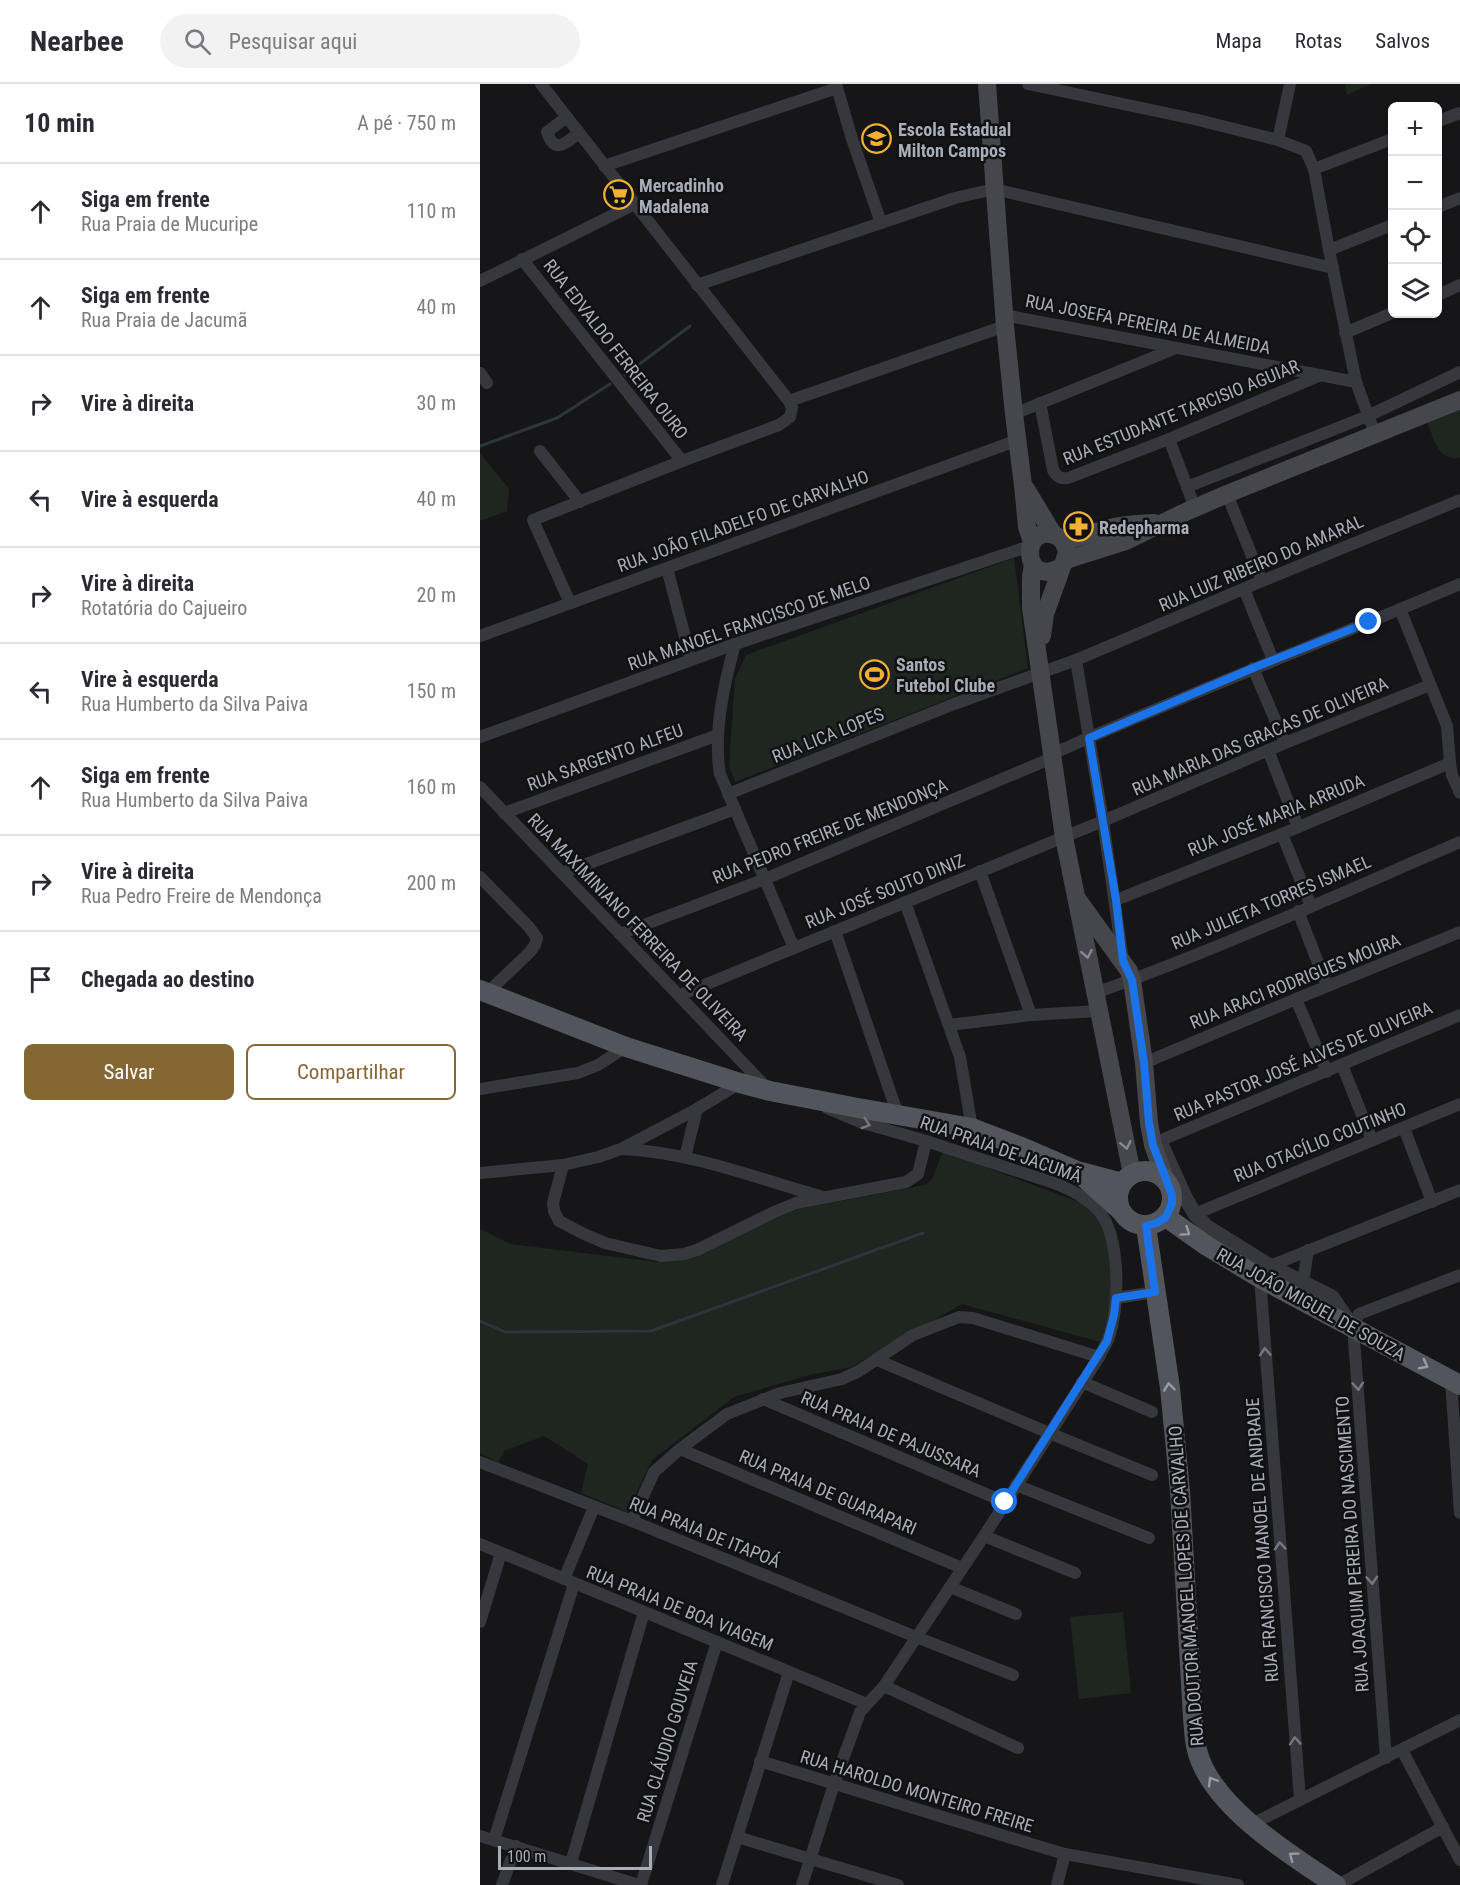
<!DOCTYPE html>
<html lang="pt">
<meta charset="utf-8">
<style>
body{margin:0;font-family:"Roboto Condensed",sans-serif;background:#f2f2f3;color:#2b2b33}
.controls{position:absolute;right:18px;top:18px;display:grid;overflow:hidden;border-radius:9px;box-shadow:0 2px 4px #0004}
.controls button{width:54px;height:54px;display:grid;place-items:center;padding:0;border:0;border-bottom:2px solid #e1e1e2;background:#fff;color:#2b2b33;font:30px sans-serif}
.scale{position:absolute;left:18px;bottom:15px;width:154px;box-sizing:border-box;padding-left:6px;border:3px solid #a8adb8;border-top:0;font-size:16px;line-height:21px;white-space:nowrap;color:#a8adb8;-webkit-text-stroke:4px #111113;paint-order:stroke}
.stop{position:absolute;width:18px;height:18px;margin:-14px;border:4px solid #1a73e8;border-radius:50%;background:#fff}
.stop.end{background:#1a73e8;border-color:#fff;box-shadow:0 2px 6px #0008}
.list{margin:0;padding:0;list-style:none}
h2{display:flex;justify-content:space-between;align-items:center;height:78px;margin:0;padding:0 24px;font-size:26px}
h2 small{font-size:20px;font-weight:400;color:#7c7c81}
.list li{display:grid;grid-template-columns:39px 1fr auto;gap:18px;align-items:center;box-sizing:border-box;height:96px;padding:0 24px;border-top:2px solid #e1e1e2}
.list b{display:block;font-size:22px;white-space:nowrap}
.list p{margin:0;font-size:20px;white-space:nowrap;color:#7c7c81}
.list em{font-size:20px;font-style:normal;color:#7c7c81}
.actions{display:flex;gap:12px;padding:18px 24px}
.actions a{flex:1;padding:14px 0;border:2px solid #856733;border-radius:9px;text-align:center;font-size:21px;color:#856733}
.actions .main{background:#856733;color:#fff}
.icon{flex:none;width:33px;height:33px;fill:none;stroke:currentColor;stroke-width:2;stroke-linecap:round;stroke-linejoin:round}
.map{position:relative;flex:none;width:980px;height:1801px;overflow:hidden}
header{display:flex;align-items:center;gap:36px;box-sizing:border-box;height:84px;padding:0 30px;background:#fff;border-bottom:2px solid #e1e1e2}
header strong{font-size:28px}
nav{display:flex;gap:33px;margin-inline-start:auto;font-size:21px}
.search{width:420px;height:54px;background:#f2f2f3;display:flex;align-items:center;gap:15px;box-sizing:border-box;padding:0 21px;border-radius:33px;color:#7c7c81;font-size:22px}
main{display:flex}
aside{flex:1;background:#fff}
.map>svg:first-child{display:block}
.green{fill:#1e261f}
.lines{fill:none;stroke-linecap:round;stroke-linejoin:round}
.stream{stroke:#2c353c;stroke-width:3}
.minor{stroke:#37383d;stroke-width:12}
.tertiary{stroke:#37383d;stroke-width:15}
.secondary{stroke:#45474d;stroke-width:18}
.primary{stroke:#53555c;stroke-width:20}
.oneway{stroke:#858993}
.oneway2{stroke:#757881}
.oneway3{stroke:#979ba6}
.route{stroke:#1a73e8;stroke-width:8}
.labels{text-anchor:middle;dominant-baseline:central;stroke-width:5;stroke-linejoin:round;paint-order:stroke}
.poi-label{font-size:18px;font-weight:bold;fill:#a8adb8;stroke:#111113;text-anchor:start}
.street-label{font-size:18px;fill:#a8adb8;stroke:#111113}
</style>
<header>
<strong>Nearbee</strong>
<div class="search"><svg class="icon" aria-label="search" viewBox="0 0 24 24"><circle cx="10" cy="10" r="6"/><path d="M15 15l6 6"/></svg>Pesquisar aqui</div>
<nav><a>Mapa</a><a>Rotas</a><a>Salvos</a></nav>
</header>
<main>
<aside>
<h2>10 min<small>A pé · 750 m</small></h2>
<ul class="list">
<li><svg class="icon" aria-label="ahead" viewBox="0 0 24 24"><path d="M12 20V5M6 11l6-6 6 6"/></svg><div><b>Siga em frente</b><p>Rua Praia de Mucuripe</p></div><em>110 m</em></li>
<li><svg class="icon" aria-label="ahead" viewBox="0 0 24 24"><path d="M12 20V5M6 11l6-6 6 6"/></svg><div><b>Siga em frente</b><p>Rua Praia de Jacumã</p></div><em>40 m</em></li>
<li><svg class="icon" aria-label="right" viewBox="0 0 24 24"><path d="M7 20v-9h11M14 6l5 5-5 5"/></svg><div><b>Vire à direita</b></div><em>30 m</em></li>
<li><svg class="icon" aria-label="left" viewBox="0 0 24 24"><path d="M17 20v-9H6M10 6l-5 5 5 5"/></svg><div><b>Vire à esquerda</b></div><em>40 m</em></li>
<li><svg class="icon" aria-label="right" viewBox="0 0 24 24"><path d="M7 20v-9h11M14 6l5 5-5 5"/></svg><div><b>Vire à direita</b><p>Rotatória do Cajueiro</p></div><em>20 m</em></li>
<li><svg class="icon" aria-label="left" viewBox="0 0 24 24"><path d="M17 20v-9H6M10 6l-5 5 5 5"/></svg><div><b>Vire à esquerda</b><p>Rua Humberto da Silva Paiva</p></div><em>150 m</em></li>
<li><svg class="icon" aria-label="ahead" viewBox="0 0 24 24"><path d="M12 20V5M6 11l6-6 6 6"/></svg><div><b>Siga em frente</b><p>Rua Humberto da Silva Paiva</p></div><em>160 m</em></li>
<li><svg class="icon" aria-label="right" viewBox="0 0 24 24"><path d="M7 20v-9h11M14 6l5 5-5 5"/></svg><div><b>Vire à direita</b><p>Rua Pedro Freire de Mendonça</p></div><em>200 m</em></li>
<li><svg class="icon" aria-label="arrive" viewBox="0 0 24 24"><path d="M6 21V4h12l-3 4 3 4H6"/></svg><div><b>Chegada ao destino</b></div></li>
</ul>
<div class="actions"><a class="main">Salvar</a><a>Compartilhar</a></div>
</aside>
<div class="map">
<svg width="980" height="1801" viewBox="0 0 980 1801">
<rect width="100%" height="100%" fill="#161618"/>
<g class="green">
<path d="M865 0H891L867 11Z"/>
<path d="M980 321V374C957 378 953 352 946 335Z"/>
<path d="M0 369 29 405 27 427 0 437Z"/>
<path d="M534 474 548 584 255 698 249 682 255 595 266 571Z"/>
<path d="M463 1067 625 1128 639 1206 624 1259 482 1220 372 1283 333 1290 254 1313 172 1376 147 1428 101 1409 108 1380 64 1352 24 1367 18 1379 0 1369V1145L30 1160 177 1178 318 1125 445 1101 452 1095Z"/>
<path d="M643 1528 651 1609 599 1615 590 1533Z"/>
</g>
<g class="lines">
<g class="stream">
<path d="M145 291 210 242"/>
<path d="M0 362 77 334 130 300"/>
<path d="M0 1237 25 1248 171 1247 443 1149"/>
</g>
<g class="minor">
<path d="M61 0 309 317 312 324 310 333 299 341 202 377 53 436 90 519"/>
<path d="M356 0 372 55 401 139"/>
<path d="M548 0 714 35 798 56 826 67 834 85 849 166 876 298 895 350"/>
<path d="M87 33 67 48C75 71 85 59 99 49"/>
<path d="M958 37 980 29"/>
<path d="M798 56 810 0"/>
<path d="M124 82 357 4"/>
<path d="M834 85 912 55"/>
<path d="M958 123 980 114"/>
<path d="M849 166 912 141"/>
<path d="M42 175 202 377"/>
<path d="M0 197 155 120"/>
<path d="M217 201 475 114 514 105 853 184"/>
<path d="M958 211 980 201"/>
<path d="M524 231 876 298"/>
<path d="M865 249 912 229"/>
<path d="M0 289 7 299"/>
<path d="M309 317 525 242"/>
<path d="M560 319 573 386C577 393 580 395 588 394L689 355 841 291"/>
<path d="M534 330 696 264"/>
<path d="M689 355 715 424"/>
<path d="M60 367 100 418"/>
<path d="M707 403 888 332 980 288"/>
<path d="M747 410 782 497"/>
<path d="M187 484 211 576"/>
<path d="M764 505 793 576"/>
<path d="M920 525 967 642 970 679 972 691 980 709"/>
<path d="M0 552 538 356"/>
<path d="M255 560C244 600 233 649 240 690L314 864"/>
<path d="M596 576 623 737 643 877"/>
<path d="M773 584 805 659"/>
<path d="M0 653 255 560 550 462"/>
<path d="M788 666 818 743"/>
<path d="M572 670C706 610 844 558 980 500"/>
<path d="M0 703 287 1004"/>
<path d="M248 710 474 620 596 576 782 497 980 416"/>
<path d="M24 729 238 651"/>
<path d="M802 750 831 822"/>
<path d="M500 787 551 931"/>
<path d="M82 789 255 725"/>
<path d="M0 793 49 843 57 854 55 861 50 868 7 909"/>
<path d="M636 816 802 750 970 679"/>
<path d="M425 818 480 973 492 1044"/>
<path d="M818 827 847 902"/>
<path d="M355 847 418 1031"/>
<path d="M140 850 285 795 572 674"/>
<path d="M615 909C739 865 859 810 980 758"/>
<path d="M200 911 623 737 805 659 950 601"/>
<path d="M816 915 847 988"/>
<path d="M469 941 551 931 618 927"/>
<path d="M664 979 816 915 980 848"/>
<path d="M862 981 892 1056"/>
<path d="M0 1005 98 989 118 981 146 963"/>
<path d="M924 1044 952 1118"/>
<path d="M679 1057 980 931"/>
<path d="M142 1065C210 1068 276 1094 340 1112"/>
<path d="M205 1073 217 1025"/>
<path d="M83 1081 73 1119 74 1127 79 1137 104 1150 125 1159 181 1172 204 1170 217 1166 294 1128 316 1119 426 1098 438 1090 446 1057"/>
<path d="M0 1089 83 1081 118 1073 141 1065 217 1025 260 999"/>
<path d="M715 1130 980 1020"/>
<path d="M790 1182 980 1106"/>
<path d="M780 1194 820 1715"/>
<path d="M823 1198 828 1166"/>
<path d="M636 1214 675 1208"/>
<path d="M397 1276 569 1349 672 1391"/>
<path d="M971 1296 980 1429"/>
<path d="M602 1298 672 1328"/>
<path d="M283 1315 525 1418"/>
<path d="M200 1365 482 1484"/>
<path d="M0 1378 152 1437 436 1553 533 1591"/>
<path d="M536 1401 669 1454"/>
<path d="M152 1437 174 1388 200 1365 247 1330 300 1309 362 1295 379 1287 433 1251 479 1233 493 1234 619 1273"/>
<path d="M504 1452 595 1489"/>
<path d="M0 1460 387 1620"/>
<path d="M84 1495 114 1423"/>
<path d="M470 1503 536 1530"/>
<path d="M0 1538 21 1469"/>
<path d="M404 1602 538 1664"/>
<path d="M922 1666 980 1776"/>
<path d="M906 1674 873 1243 879 1230 980 1191"/>
<path d="M280 1677 561 1763 585 1770 758 1801"/>
<path d="M772 1740 980 1636"/>
<path d="M0 1752 159 1801"/>
<path d="M257 1753 418 1801"/>
<path d="M14 1756 94 1500"/>
<path d="M91 1779 164 1528"/>
<path d="M22 1801 36 1762"/>
<path d="M161 1801 237 1558"/>
<path d="M242 1801 309 1588"/>
<path d="M322 1801 354 1700 380 1628 404 1602 504 1452 619 1273C622 1267 625 1262 628 1256 640 1225 641 1154 619 1127 607 1114 593 1107 577 1100L446 1057 380 1038 347 1024"/>
<path d="M577 1801 585 1770"/>
<path d="M858 1801 963 1743"/>
</g>
<path class="tertiary" d="M681 1060 706 1115 715 1130 727 1143 790 1182 852 1213 871 1241"/>
<g class="secondary">
<path d="M507 0 525 242 534 330 543 401 547 443 552 458"/>
<path d="M546 405 573 450"/>
<path d="M582 456C599 455 614 448 630 444 645 440 659 440 674 439"/>
<path d="M586 476 646 457 701 430 747 410 980 316"/>
<path d="M553 481 551 493V524L584 753 652 1090"/>
<path d="M562 552 565 530 587 469C586 461 583 454 574 451 540 440 542 505 581 483"/>
<path d="M598 816 649 887 652 896 664 979 669 1039 673 1061 686 1097"/>
</g>
<g class="primary">
<path d="M0 906 146 963 260 999 290 1007 378 1024 492 1044 539 1062 597 1087 642 1099"/>
<circle cx="665" cy="1114" r="27"/>
<path d="M599 1089 639 1125"/>
<path d="M686 1133 727 1162 780 1194 980 1301"/>
<path d="M666 1142 690 1304 700 1407 713 1634C714 1644 714 1655 717 1666 730 1721 810 1771 856 1801"/>
</g>
</g>
<defs><path id="oneway-chevron" d="M-2-3.5L2.5 0L-2 3.5" fill="none" stroke-width="1.6" stroke-linecap="round" stroke-linejoin="round" transform="scale(1.5)"/></defs>
<g class="oneway">
<use href="#oneway-chevron" transform="translate(607 870) rotate(79)"/>
<use href="#oneway-chevron" transform="translate(646 1061) rotate(78)"/>
</g>
<g class="oneway2">
<use href="#oneway-chevron" transform="translate(386 1040) rotate(17)"/>
<use href="#oneway-chevron" transform="translate(785 1268) rotate(-94)"/>
<use href="#oneway-chevron" transform="translate(878 1302) rotate(86)"/>
<use href="#oneway-chevron" transform="translate(800 1462) rotate(-94)"/>
<use href="#oneway-chevron" transform="translate(892 1496) rotate(86)"/>
<use href="#oneway-chevron" transform="translate(815 1657) rotate(-94)"/>
</g>
<g class="oneway3">
<use href="#oneway-chevron" transform="translate(706 1148) rotate(35)"/>
<use href="#oneway-chevron" transform="translate(944 1281) rotate(28)"/>
<use href="#oneway-chevron" transform="translate(689 1303) rotate(-97)"/>
<use href="#oneway-chevron" transform="translate(732 1697) rotate(-121)"/>
<use href="#oneway-chevron" transform="translate(813 1772) rotate(-143)"/>
</g>
<g class="lines">
<path class="route" d="M525 1418 627 1257 634 1231 636 1214 675 1208 666 1142 677 1139 686 1133 692 1119V1111L673 1061 669 1039 664 979 652 896 643 877 636 816 609 654 773 584 889 538"/>
</g>
<defs>
<symbol id="school-ring" viewBox="-11 -11 22 22"><circle r="9.5" fill="#111113" stroke="#f2b134" stroke-width="1.5"/><path d="M0-5L7-2L0 1L-7-2ZM-4 1L0 2.5L4 1V4Q0 6-4 4Z" fill="#f2b134"/></symbol>
<symbol id="supermarket-ring" viewBox="-11 -11 22 22"><circle r="9.5" fill="#111113" stroke="#f2b134" stroke-width="1.5"/><path d="M-6-5.5h2.5l.6 2H6L4.5 2H-2.5L-4.4-4H-6ZM-1.5 3.2a1.3 1.3 0 1 0 .1 0ZM3 3.2a1.3 1.3 0 1 0 .1 0Z" fill="#f2b134"/></symbol>
<symbol id="pharmacy-ring" viewBox="-11 -11 22 22"><circle r="9.5" fill="#111113" stroke="#f2b134" stroke-width="1.5"/><path d="M-2-6h4v4h4v4h-4v4h-4v-4h-4v-4h4Z" fill="#f2b134"/></symbol>
<symbol id="stadium-ring" viewBox="-11 -11 22 22"><circle r="9.5" fill="#111113" stroke="#f2b134" stroke-width="1.5"/><path d="M0-5a6.5 5 0 1 0 0 10a6.5 5 0 1 0 0-10ZM-3.5-1.8h7v3.6h-7Z" fill="#f2b134"/></symbol>
</defs>
<g fill-rule="evenodd">
<use href="#school-ring" x="380" y="38" width="33" height="33"/>
<use href="#supermarket-ring" x="122" y="94" width="33" height="33"/>
<use href="#pharmacy-ring" x="582" y="426" width="33" height="33"/>
<use href="#stadium-ring" x="378" y="574" width="33" height="33"/>
</g>
<g class="labels">
<g class="poi-label">
<text x="418" y="45">Escola Estadual<tspan x="418" dy="21">Milton Campos</tspan></text>
<text x="159" y="101">Mercadinho<tspan x="159" dy="21">Madalena</tspan></text>
<text x="619" y="443">Redepharma</text>
<text x="416" y="580">Santos<tspan x="416" dy="21">Futebol Clube</tspan></text>
</g>
<g class="street-label">
<text transform="translate(668 240) rotate(11)">RUA JOSEFA PEREIRA DE ALMEIDA</text>
<text transform="translate(136 265) rotate(52)">RUA EDVALDO FERREIRA OURO</text>
<text transform="translate(701 328) rotate(-22)">RUA ESTUDANTE TARCISIO AGUIAR</text>
<text transform="translate(263 437) rotate(-20)">RUA JOÃO FILADELFO DE CARVALHO</text>
<text transform="translate(781 479) rotate(-23)">RUA LUIZ RIBEIRO DO AMARAL</text>
<text transform="translate(269 539) rotate(-19)">RUA MANOEL FRANCISCO DE MELO</text>
<text transform="translate(348 651) rotate(-22)">RUA LICA LOPES</text>
<text transform="translate(780 652) rotate(-23)">RUA MARIA DAS GRACAS DE OLIVEIRA</text>
<text transform="translate(125 673) rotate(-20)">RUA SARGENTO ALFEU</text>
<text transform="translate(796 731) rotate(-22)">RUA JOSÉ MARIA ARRUDA</text>
<text transform="translate(350 747) rotate(-22)">RUA PEDRO FREIRE DE MENDONÇA</text>
<text transform="translate(405 807) rotate(-22)">RUA JOSÉ SOUTO DINIZ</text>
<text transform="translate(791 818) rotate(-23)">RUA JULIETA TORRES ISMAEL</text>
<text transform="translate(158 843) rotate(46)">RUA MAXIMINIANO FERREIRA DE OLIVEIRA</text>
<text transform="translate(815 897) rotate(-22)">RUA ARACI RODRIGUES MOURA</text>
<text transform="translate(823 977) rotate(-23)">RUA PASTOR JOSÉ ALVES DE OLIVEIRA</text>
<text transform="translate(840 1058) rotate(-22)">RUA OTACÍLIO COUTINHO</text>
<text transform="translate(521 1065) rotate(19)">RUA PRAIA DE JACUMÃ</text>
<text transform="translate(831 1220) rotate(29)">RUA JOÃO MIGUEL DE SOUZA</text>
<text transform="translate(411 1350) rotate(23)">RUA PRAIA DE PAJUSSARA</text>
<text transform="translate(348 1408) rotate(23)">RUA PRAIA DE GUARAPARI</text>
<text transform="translate(225 1448) rotate(22)">RUA PRAIA DE ITAPOÁ</text>
<text transform="translate(782 1456) rotate(-94)">RUA FRANCISCO MANOEL DE ANDRADE</text>
<text transform="translate(872 1460) rotate(-94)">RUA JOAQUIM PEREIRA DO NASCIMENTO</text>
<text transform="translate(706 1502) rotate(-94)">RUA DOUTOR MANOEL LOPES DE CARVALHO</text>
<text transform="translate(200 1524) rotate(22)">RUA PRAIA DE BOA VIAGEM</text>
<text transform="translate(187 1657) rotate(-73)">RUA CLÁUDIO GOUVEIA</text>
<text transform="translate(437 1707) rotate(17)">RUA HAROLDO MONTEIRO FREIRE</text>
</g>
</g>
</svg>
<div class="controls">
<button>+</button>
<button>−</button>
<button><svg class="icon" aria-label="locate" viewBox="0 0 24 24"><circle cx="12" cy="12" r="6"/><path d="M12 2v4M12 18v4M2 12h4M18 12h4"/></svg></button>
<button><svg class="icon" aria-label="layers" viewBox="0 0 24 24"><path d="M12 4l9 5-9 5-9-5zM3 14l9 5 9-5"/></svg></button>
</div>
<div class="scale">100 m</div>
<div class="stop" style="left:525px;top:1418px"></div>
<div class="stop end" style="left:889px;top:538px"></div>
</div>
</main>
